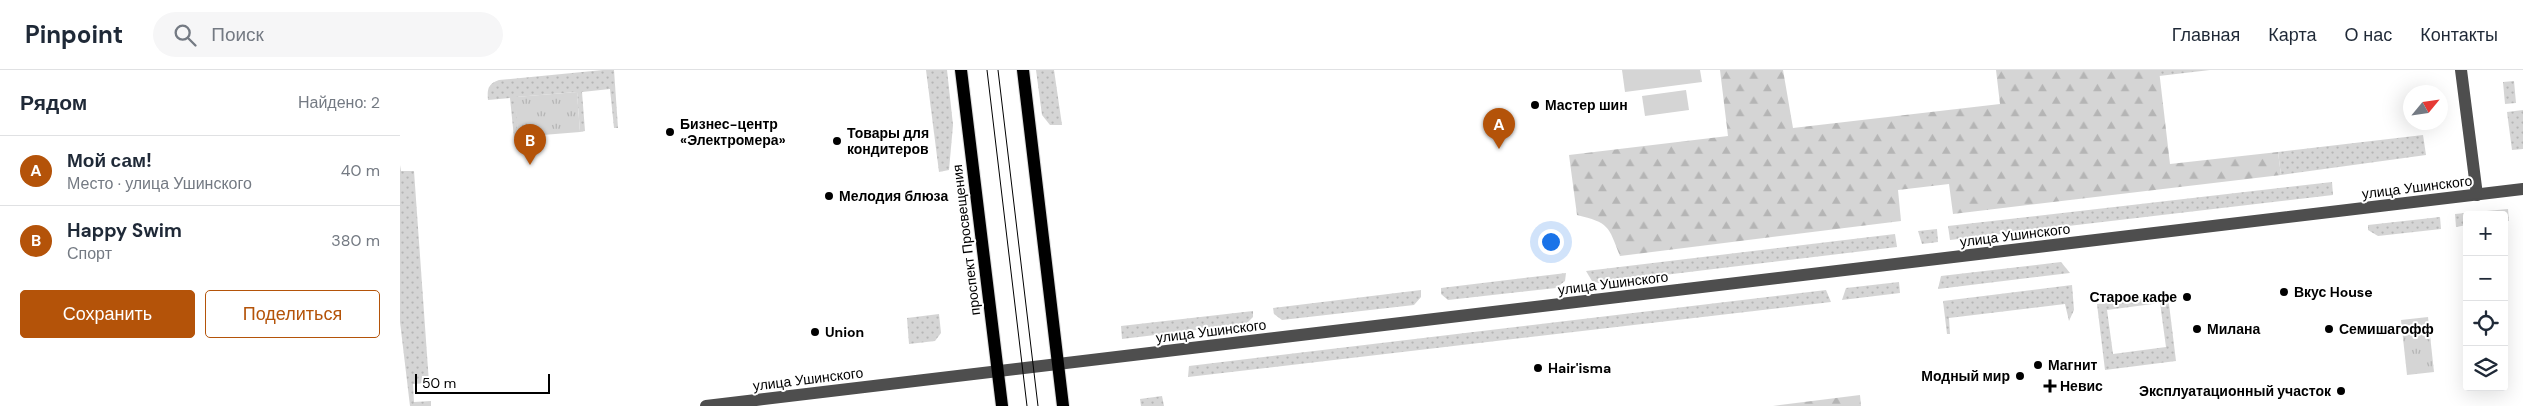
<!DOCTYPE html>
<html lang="ru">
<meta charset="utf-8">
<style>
body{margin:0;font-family:"DM Sans",sans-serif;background:#f6f6f7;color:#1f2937}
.controls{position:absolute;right:15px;bottom:15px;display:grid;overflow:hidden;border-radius:5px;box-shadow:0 5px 20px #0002}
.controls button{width:45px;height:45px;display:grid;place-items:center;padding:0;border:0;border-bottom:1px solid #e0e1e3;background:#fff;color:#1f2937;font:25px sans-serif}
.compass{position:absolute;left:2003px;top:15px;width:45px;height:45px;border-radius:50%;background:#fff;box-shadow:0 5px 20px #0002;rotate:61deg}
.scale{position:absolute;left:15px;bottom:12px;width:135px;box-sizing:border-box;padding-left:5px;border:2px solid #000;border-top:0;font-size:14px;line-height:18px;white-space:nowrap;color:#000;-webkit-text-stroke:4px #fff;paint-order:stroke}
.you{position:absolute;left:1150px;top:171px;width:18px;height:18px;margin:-12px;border:4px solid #fff;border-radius:50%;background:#1a73e8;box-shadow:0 0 0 8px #1a73e833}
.badge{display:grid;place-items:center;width:32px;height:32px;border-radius:50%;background:#b45309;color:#fff;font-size:16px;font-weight:700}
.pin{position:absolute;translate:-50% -41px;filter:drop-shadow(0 1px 2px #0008)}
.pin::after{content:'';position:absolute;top:26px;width:18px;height:15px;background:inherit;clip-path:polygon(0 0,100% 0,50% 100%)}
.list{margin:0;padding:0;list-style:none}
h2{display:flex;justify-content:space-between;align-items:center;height:65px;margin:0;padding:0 20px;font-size:21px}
h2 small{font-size:16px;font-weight:400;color:#747a83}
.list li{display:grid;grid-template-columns:32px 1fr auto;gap:15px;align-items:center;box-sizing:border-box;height:70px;padding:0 20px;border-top:1px solid #e0e1e3}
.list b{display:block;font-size:19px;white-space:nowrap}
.list p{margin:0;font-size:16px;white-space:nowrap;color:#747a83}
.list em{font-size:16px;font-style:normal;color:#747a83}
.actions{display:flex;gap:10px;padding:15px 20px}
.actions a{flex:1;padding:11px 0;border:1px solid #b45309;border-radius:5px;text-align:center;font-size:18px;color:#b45309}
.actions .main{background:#b45309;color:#fff}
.icon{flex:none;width:28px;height:28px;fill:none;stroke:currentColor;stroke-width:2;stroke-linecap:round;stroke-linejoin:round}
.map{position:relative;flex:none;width:2123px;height:336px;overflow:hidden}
header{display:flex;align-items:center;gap:30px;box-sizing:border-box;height:70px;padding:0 25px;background:#fff;border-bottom:1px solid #e0e1e3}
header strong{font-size:24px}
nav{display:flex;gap:28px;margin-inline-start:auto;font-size:18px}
.search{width:350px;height:45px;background:#f6f6f7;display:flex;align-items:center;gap:12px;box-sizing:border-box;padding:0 18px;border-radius:28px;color:#747a83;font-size:19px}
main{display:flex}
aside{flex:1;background:#fff}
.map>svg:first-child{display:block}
.grass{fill:url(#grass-dots);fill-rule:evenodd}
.forest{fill:url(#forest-firs)}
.park{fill:url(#park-tufts)}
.pitch{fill:#d5d5d5}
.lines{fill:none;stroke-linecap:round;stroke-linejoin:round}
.major-casing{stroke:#dbdbdb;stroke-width:14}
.minor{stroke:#4e4e4e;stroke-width:12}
.major{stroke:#000;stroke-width:12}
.tram{stroke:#000;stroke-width:1}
.poi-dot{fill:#000;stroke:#fff;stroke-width:2}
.labels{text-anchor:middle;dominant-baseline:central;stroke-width:4;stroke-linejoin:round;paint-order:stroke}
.poi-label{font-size:14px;font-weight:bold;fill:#000;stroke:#fff;text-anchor:start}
.street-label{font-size:14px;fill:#000;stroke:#fff}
</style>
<header>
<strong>Pinpoint</strong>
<div class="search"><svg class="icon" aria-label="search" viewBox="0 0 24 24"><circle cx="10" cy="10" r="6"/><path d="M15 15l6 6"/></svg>Поиск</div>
<nav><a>Главная</a><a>Карта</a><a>О нас</a><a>Контакты</a></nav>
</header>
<main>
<aside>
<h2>Рядом<small>Найдено: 2</small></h2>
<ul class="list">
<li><span class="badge">A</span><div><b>Мой сам!</b><p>Место · улица Ушинского</p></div><em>40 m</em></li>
<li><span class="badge">B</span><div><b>Happy Swim</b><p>Спорт</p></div><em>380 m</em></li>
</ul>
<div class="actions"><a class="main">Сохранить</a><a>Поделиться</a></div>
</aside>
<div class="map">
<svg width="2123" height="336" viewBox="0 0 2123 336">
<defs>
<pattern id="grass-dots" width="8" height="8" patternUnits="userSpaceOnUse" patternTransform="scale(1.25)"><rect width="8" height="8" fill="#d5d5d5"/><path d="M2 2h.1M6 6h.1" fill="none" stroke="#b5b5b5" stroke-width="1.8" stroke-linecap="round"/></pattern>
<pattern id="forest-firs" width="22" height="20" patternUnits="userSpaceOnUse" patternTransform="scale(1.25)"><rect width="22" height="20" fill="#d5d5d5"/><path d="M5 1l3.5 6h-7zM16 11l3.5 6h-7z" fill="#b5b5b5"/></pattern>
<pattern id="park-tufts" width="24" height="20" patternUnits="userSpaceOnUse" patternTransform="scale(1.25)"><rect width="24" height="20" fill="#d5d5d5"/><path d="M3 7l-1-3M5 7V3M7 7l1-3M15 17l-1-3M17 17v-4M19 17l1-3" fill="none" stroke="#b5b5b5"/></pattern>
</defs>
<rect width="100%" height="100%" fill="#fff"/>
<g class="grass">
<path d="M203 0H214L218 58H214L210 19 182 22 185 61 180 62 177 22 116 27 118 67 114 68 110 28 88 30C87 19 88 14 99 10Z"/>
<path d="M526 0H547L553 55 549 100 539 102Z"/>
<path d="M636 0H654L662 55H650L642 45Z"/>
<path d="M1759 0H1810L1759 6Z"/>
<path d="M2114 11 2116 33 2105 34 2103 12Z"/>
<path d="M2123 40V79L2112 80 2107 42Z"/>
<path d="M2023 65 2026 85 1881 105 1878 82Z"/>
<path d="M0 95 1 101H14L29 313 13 314 14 332 31 331V336H10L0 252Z"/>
<path d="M1932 112 1933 125 1550 170 1548 156Z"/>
<path d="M2108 139 2109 151H2104V145H2067V155L2056 157 2055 144Z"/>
<path d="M2040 147 2041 159 1978 166 1968 160V155Z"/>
<path d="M1537 159 1538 172 1522 174 1518 161Z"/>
<path d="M1495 164 1497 177 1198 213 1192 211 1186 201Z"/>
<path d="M1661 192 1670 203 1538 219 1541 206Z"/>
<path d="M1166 203 1165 211 1156 218 1048 230 1041 224V218Z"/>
<path d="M1499 212 1500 223 1442 230 1446 218Z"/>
<path d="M1672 215 1674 240 1669 251 1665 234 1549 248 1550 264H1547L1543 231Z"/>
<path d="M1021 220V227L1014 235 882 250 874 244 873 238Z"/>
<path d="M1426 220 1431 232 788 307 789 296Z"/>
<path d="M1768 226 1776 291 1705 300 1697 234ZM1760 233 1766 277 1713 284 1707 240Z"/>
<path d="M853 241V247L846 254 722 269 721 256Z"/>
<path d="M539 244 541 263 535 271 509 274 507 248Z"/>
<path d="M762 326 764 336H741L740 329Z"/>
</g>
<g class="forest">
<path d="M1320 0H1383L1393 58 1600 34 1596 0H1759L1770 94 1878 82 1881 105 1553 144 1549 114 1498 120 1501 151 1220 186C1208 155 1209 153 1177 145L1169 85 1328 66Z"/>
<path d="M1460 325 1461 336H1373Z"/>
</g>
<g class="park">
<path d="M177 22 180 62 118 67 115 27Z"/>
<path d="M2028 247 2034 302 2007 305 2001 250Z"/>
</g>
<g class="pitch">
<path d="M1222 0H1300L1302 12 1225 22Z"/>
<path d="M1286 20 1289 40 1245 46 1242 26Z"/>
</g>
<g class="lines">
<defs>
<g id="major">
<path d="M561 0 602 336"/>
<path d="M623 0 663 336"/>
</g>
</defs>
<use href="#major" class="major-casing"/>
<g class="minor">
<path d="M2061 0 2077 125"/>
<path d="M306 336 2123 119"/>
</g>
<use href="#major" class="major"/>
<g class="tram">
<path d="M587 0 627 336"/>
<path d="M598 0 638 336"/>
</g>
</g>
<g class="poi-dot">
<circle cx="1135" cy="35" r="5"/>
<circle cx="270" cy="62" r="5"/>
<circle cx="437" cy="71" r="5"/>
<circle cx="429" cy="126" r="5"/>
<circle cx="1884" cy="222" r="5"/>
<circle cx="1787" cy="227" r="5"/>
<circle cx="1797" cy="259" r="5"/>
<circle cx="1929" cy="259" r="5"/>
<circle cx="415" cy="262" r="5"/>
<circle cx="1638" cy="295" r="5"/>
<circle cx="1138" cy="298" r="5"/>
<circle cx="1620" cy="306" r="5"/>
<path d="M1647.5 308.5h5v5h5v5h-5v5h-5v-5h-5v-5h5z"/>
<circle cx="1941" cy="321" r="5"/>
</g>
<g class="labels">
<g class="poi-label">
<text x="1145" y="35">Мастер шин</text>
<text x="280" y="54">Бизнес-центр<tspan x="280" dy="16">«Электромера»</tspan></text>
<text x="447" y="63">Товары для<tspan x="447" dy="16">кондитеров</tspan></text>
<text x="439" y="126">Мелодия блюза</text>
<text x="1894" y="222">Вкус House</text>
<text x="1777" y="227" text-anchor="end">Старое кафе</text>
<text x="1807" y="259">Милана</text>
<text x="1939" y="259">Семишагофф</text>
<text x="425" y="262">Union</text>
<text x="1648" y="295">Магнит</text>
<text x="1148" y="298">Hair'isma</text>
<text x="1610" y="306" text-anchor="end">Модный мир</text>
<text x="1660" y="316">Невис</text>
<text x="1931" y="321" text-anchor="end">Эксплуатационный участок</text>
</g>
<g class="street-label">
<text transform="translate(2017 117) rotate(-7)">улица Ушинского</text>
<text transform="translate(1615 165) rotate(-7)">улица Ушинского</text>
<text transform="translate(566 170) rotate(-97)">проспект Просвещения</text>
<text transform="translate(1213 213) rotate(-7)">улица Ушинского</text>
<text transform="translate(811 261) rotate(-7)">улица Ушинского</text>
<text transform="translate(408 309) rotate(-7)">улица Ушинского</text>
</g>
</g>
</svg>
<div class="controls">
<button>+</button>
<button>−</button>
<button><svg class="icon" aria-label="locate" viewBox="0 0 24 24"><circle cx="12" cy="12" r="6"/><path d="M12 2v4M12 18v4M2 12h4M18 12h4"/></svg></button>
<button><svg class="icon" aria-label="layers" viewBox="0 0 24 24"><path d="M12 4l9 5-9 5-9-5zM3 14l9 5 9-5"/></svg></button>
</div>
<svg class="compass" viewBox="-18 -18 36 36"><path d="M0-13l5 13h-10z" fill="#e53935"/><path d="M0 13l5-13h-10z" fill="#747a83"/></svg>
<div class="scale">50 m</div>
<div class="you"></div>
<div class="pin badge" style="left:1099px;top:79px">A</div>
<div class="pin badge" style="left:130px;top:95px">B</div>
</div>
</main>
